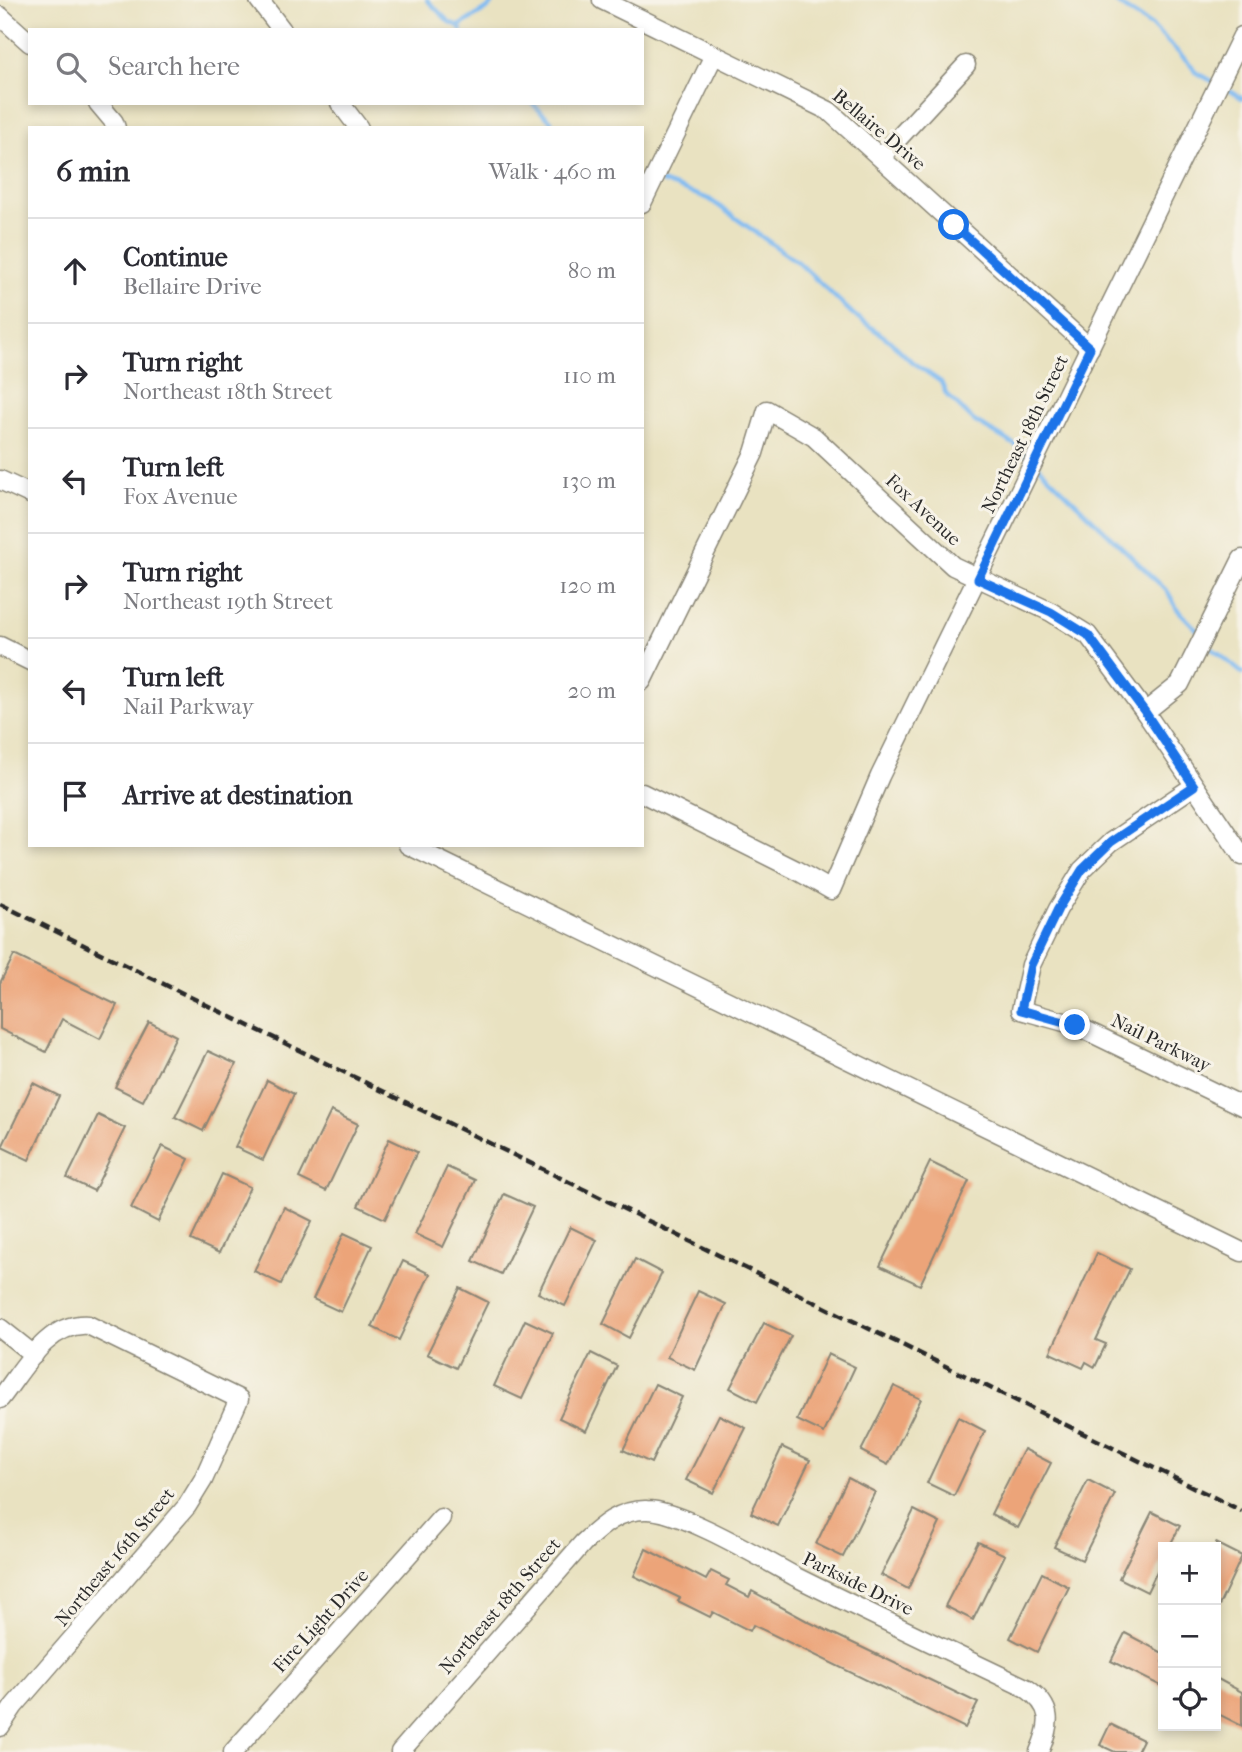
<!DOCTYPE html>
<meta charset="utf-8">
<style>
body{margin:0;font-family:"IM FELL French Canon",serif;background:#f2f2f3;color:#2b2b33}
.controls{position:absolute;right:21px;bottom:21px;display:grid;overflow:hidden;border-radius:0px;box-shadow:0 4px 10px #0003}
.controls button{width:63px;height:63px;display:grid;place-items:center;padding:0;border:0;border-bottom:2px solid #e1e1e2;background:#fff;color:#2b2b33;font:35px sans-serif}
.stop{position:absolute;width:21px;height:21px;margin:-16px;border:5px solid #1a73e8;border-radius:50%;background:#fff}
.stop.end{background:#1a73e8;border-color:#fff;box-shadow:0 2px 7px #0008}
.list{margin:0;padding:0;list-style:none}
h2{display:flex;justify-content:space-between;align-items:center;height:91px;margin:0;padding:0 28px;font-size:30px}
h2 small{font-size:23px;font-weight:400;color:#7c7c81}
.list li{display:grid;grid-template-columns:46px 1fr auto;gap:21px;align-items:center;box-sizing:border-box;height:105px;padding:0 28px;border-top:2px solid #e1e1e2}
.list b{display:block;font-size:26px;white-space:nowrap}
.list p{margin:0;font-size:23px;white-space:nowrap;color:#7c7c81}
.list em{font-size:23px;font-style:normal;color:#7c7c81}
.icon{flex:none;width:38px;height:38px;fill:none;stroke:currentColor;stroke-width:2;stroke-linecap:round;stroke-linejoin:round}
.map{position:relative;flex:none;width:1242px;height:1752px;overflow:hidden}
.search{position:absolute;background:#fff;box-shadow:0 4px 10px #0003;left:28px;top:28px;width:616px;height:77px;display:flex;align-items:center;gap:18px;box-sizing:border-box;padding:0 24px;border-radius:0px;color:#7c7c81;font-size:26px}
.panel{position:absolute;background:#fff;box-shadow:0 4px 10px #0003;left:28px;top:126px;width:616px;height:721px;border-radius:0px}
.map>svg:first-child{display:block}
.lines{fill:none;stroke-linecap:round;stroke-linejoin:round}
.stream{stroke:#80bbf2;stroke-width:4.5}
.building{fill:#eca479}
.minor-casing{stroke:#8a8676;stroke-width:21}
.minor{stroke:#fff;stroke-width:18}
.rail{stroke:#2b2b2b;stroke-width:4.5;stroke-dasharray:10 5;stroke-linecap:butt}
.route{stroke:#1a73e8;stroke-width:9}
.labels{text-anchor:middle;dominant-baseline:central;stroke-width:6;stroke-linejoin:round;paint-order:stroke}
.street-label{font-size:19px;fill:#2b2b2b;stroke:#f7f3e8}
</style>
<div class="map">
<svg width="1242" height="1752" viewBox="0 0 1242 1752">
<rect width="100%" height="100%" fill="#f7f3e8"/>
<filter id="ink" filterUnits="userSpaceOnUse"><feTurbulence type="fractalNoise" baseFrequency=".0143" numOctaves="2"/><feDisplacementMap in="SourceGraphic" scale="14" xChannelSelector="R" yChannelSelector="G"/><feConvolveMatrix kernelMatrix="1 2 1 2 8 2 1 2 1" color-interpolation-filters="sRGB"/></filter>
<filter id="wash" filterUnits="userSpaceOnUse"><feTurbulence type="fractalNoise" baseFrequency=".00686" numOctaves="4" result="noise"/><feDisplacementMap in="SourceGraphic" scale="28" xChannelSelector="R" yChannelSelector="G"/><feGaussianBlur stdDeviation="1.57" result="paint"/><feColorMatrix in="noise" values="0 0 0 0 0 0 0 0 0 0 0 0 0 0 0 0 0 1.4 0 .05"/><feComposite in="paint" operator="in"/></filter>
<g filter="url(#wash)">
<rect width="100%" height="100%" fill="#e9e2c1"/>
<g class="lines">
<g class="stream">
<path d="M427 0 449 22 459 26 461 30"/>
<path d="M1112 0 1153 27 1192 66 1195 72 1214 82"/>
<path d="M459 26 487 9 496 0"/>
<path d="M1221 86 1242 98"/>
<path d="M532 103 551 121 553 128"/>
<path d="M656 180 709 199 800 264 854 315 889 340 912 362 941 382 946 394 974 421 1019 447 1029 458"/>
<path d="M1038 466 1168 592 1177 609 1199 632"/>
<path d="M1206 641 1209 646 1242 673"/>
</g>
</g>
<g id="blocks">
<g class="building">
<path d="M14 955 117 1005 100 1039 62 1019 46 1052 0 1029V983Z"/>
<path d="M149 1022 176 1036 143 1101 115 1087Z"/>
<path d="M208 1051 236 1064 203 1131 175 1117Z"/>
<path d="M267 1080 294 1094 263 1160 235 1147Z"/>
<path d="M33 1083 59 1096 29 1160 2 1147Z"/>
<path d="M331 1111 358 1124 326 1191 299 1178Z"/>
<path d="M98 1115 125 1128 94 1191 67 1178Z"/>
<path d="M389 1139 417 1152 385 1219 358 1206Z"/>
<path d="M162 1146 189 1159 158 1222 131 1208Z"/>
<path d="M930 1162 969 1181 920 1285 880 1266Z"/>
<path d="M447 1167 475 1180 443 1247 415 1234Z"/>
<path d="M222 1174 250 1187 219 1253 191 1240Z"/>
<path d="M504 1194 533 1207 501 1274 473 1261Z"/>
<path d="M284 1207 312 1221 281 1284 254 1271Z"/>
<path d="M570 1227 597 1240 565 1306 538 1293Z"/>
<path d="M344 1233 372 1246 341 1312 313 1299Z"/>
<path d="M1097 1253 1130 1269 1096 1340 1106 1344 1095 1367 1086 1362 1083 1368 1050 1353Z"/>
<path d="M635 1259 662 1273 629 1338 603 1324Z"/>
<path d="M403 1261 430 1274 399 1340 372 1327Z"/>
<path d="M460 1288 488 1302 456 1368 427 1354Z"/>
<path d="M698 1291 726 1304 695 1370 667 1357Z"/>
<path d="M525 1320 553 1333 522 1399 494 1386Z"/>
<path d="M764 1323 791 1336 757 1402 730 1388Z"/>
<path d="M591 1353 617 1366 586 1431 559 1418Z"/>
<path d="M828 1354 855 1367 824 1433 797 1420Z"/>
<path d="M655 1384 682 1397 651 1463 623 1450Z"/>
<path d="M894 1386 921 1399 888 1465 861 1451Z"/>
<path d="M719 1415 746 1428 713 1493 686 1480Z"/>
<path d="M958 1417 985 1431 954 1496 927 1483Z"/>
<path d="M782 1447 810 1460 778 1526 751 1513Z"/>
<path d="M1024 1449 1051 1463 1018 1528 991 1514Z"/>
<path d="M848 1478 875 1492 843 1557 816 1544Z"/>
<path d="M1088 1480 1115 1494 1082 1560 1054 1547Z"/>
<path d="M914 1510 940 1523 908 1589 881 1575Z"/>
<path d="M1152 1512 1180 1526 1169 1547H1163V1559L1147 1592 1119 1578Z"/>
<path d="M978 1542 1005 1555 973 1620 945 1606Z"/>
<path d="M1216 1543 1242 1556 1216 1612Z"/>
<path d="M646 1549 706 1580 711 1571 729 1580 726 1585 749 1597 752 1591 809 1622 978 1703 965 1728 753 1625 750 1631 713 1612 710 1617 678 1601 680 1598 634 1576Z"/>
<path d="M1042 1573 1069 1587 1037 1652 1010 1638Z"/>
<path d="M1125 1633 1163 1653V1687L1111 1661Z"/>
<path d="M1216 1678 1242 1692V1726L1216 1713Z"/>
<path d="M1110 1724 1143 1740 1137 1752H1115L1100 1745Z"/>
</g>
</g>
</g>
<g filter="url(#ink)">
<use href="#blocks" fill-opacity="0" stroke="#8a8676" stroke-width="2"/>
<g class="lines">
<defs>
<g id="minor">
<path d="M259 0 282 30"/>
<path d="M602 0 829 111 1090 348"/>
<path d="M0 16 30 43"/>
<path d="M98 103 114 122 116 128"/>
<path d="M340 103 359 128"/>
<path d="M881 157 966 65"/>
<path d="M642 203 714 55"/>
<path d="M0 480 30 494"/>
<path d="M0 646 30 661"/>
<path d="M642 681 754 453 767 410 814 437 953 566 1051 612 1088 635 1145 712 1242 856"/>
<path d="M1145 712 1180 684 1242 559"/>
<path d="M1194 786 1111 842 1082 870 1058 909 1031 965 1021 1010 1075 1025 1242 1106"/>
<path d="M642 793 796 870 831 890 880 776 1242 36"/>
<path d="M408 845 1242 1252"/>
<path d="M0 1328 34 1355"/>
<path d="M0 1399C23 1370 47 1322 88 1325L239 1399 203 1480 187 1506 14 1706 0 1727"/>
<path d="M233 1752 441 1518"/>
<path d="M400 1752 583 1543C601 1526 620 1509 647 1510 681 1510 763 1559 796 1577 872 1615 949 1651 1026 1688 1054 1707 1051 1724 1039 1752"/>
</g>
</defs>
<use href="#minor" class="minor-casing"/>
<use href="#minor" class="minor"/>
<path class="rail" d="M0 904 1242 1511"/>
</g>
</g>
<g class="lines" filter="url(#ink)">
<path class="route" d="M954 225 1090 348 978 579 1051 612 1088 635 1145 712 1194 786 1111 842 1082 870 1058 909 1031 965 1021 1010 1075 1025"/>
</g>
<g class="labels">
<g class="street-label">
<text transform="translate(879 130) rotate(40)">Bellaire Drive</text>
<text transform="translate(1025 434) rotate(-64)">Northeast 18th Street</text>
<text transform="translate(923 510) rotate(43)">Fox Avenue</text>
<text transform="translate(1161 1043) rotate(26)">Nail Parkway</text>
<text transform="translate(115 1557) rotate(-50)">Northeast 16th Street</text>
<text transform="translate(858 1584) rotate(26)">Parkside Drive</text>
<text transform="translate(500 1606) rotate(-49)">Northeast 18th Street</text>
<text transform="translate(321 1621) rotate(-48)">Fire Light Drive</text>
</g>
</g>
</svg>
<div class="controls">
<button>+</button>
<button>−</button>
<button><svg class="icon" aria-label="locate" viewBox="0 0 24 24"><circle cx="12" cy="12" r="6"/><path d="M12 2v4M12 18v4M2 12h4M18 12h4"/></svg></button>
</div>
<div class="stop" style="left:954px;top:225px"></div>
<div class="stop end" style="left:1075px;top:1025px"></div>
<div class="search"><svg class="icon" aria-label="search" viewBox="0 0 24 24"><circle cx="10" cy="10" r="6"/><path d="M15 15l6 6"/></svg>Search here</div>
<section class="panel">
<h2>6 min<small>Walk · 460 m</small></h2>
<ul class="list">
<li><svg class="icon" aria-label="ahead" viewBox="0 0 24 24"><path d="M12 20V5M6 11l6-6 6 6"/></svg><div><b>Continue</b><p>Bellaire Drive</p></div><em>80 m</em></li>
<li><svg class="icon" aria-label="right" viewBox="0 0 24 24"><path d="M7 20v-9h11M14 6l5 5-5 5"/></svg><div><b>Turn right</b><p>Northeast 18th Street</p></div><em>110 m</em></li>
<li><svg class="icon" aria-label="left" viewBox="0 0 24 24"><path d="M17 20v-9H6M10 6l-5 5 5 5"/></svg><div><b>Turn left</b><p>Fox Avenue</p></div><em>130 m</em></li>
<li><svg class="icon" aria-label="right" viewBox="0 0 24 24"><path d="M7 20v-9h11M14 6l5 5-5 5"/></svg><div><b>Turn right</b><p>Northeast 19th Street</p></div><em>120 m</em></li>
<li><svg class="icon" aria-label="left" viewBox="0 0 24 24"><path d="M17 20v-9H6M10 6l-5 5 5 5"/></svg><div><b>Turn left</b><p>Nail Parkway</p></div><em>20 m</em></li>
<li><svg class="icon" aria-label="arrive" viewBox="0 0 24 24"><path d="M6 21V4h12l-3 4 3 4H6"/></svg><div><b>Arrive at destination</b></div></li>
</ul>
</section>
</div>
